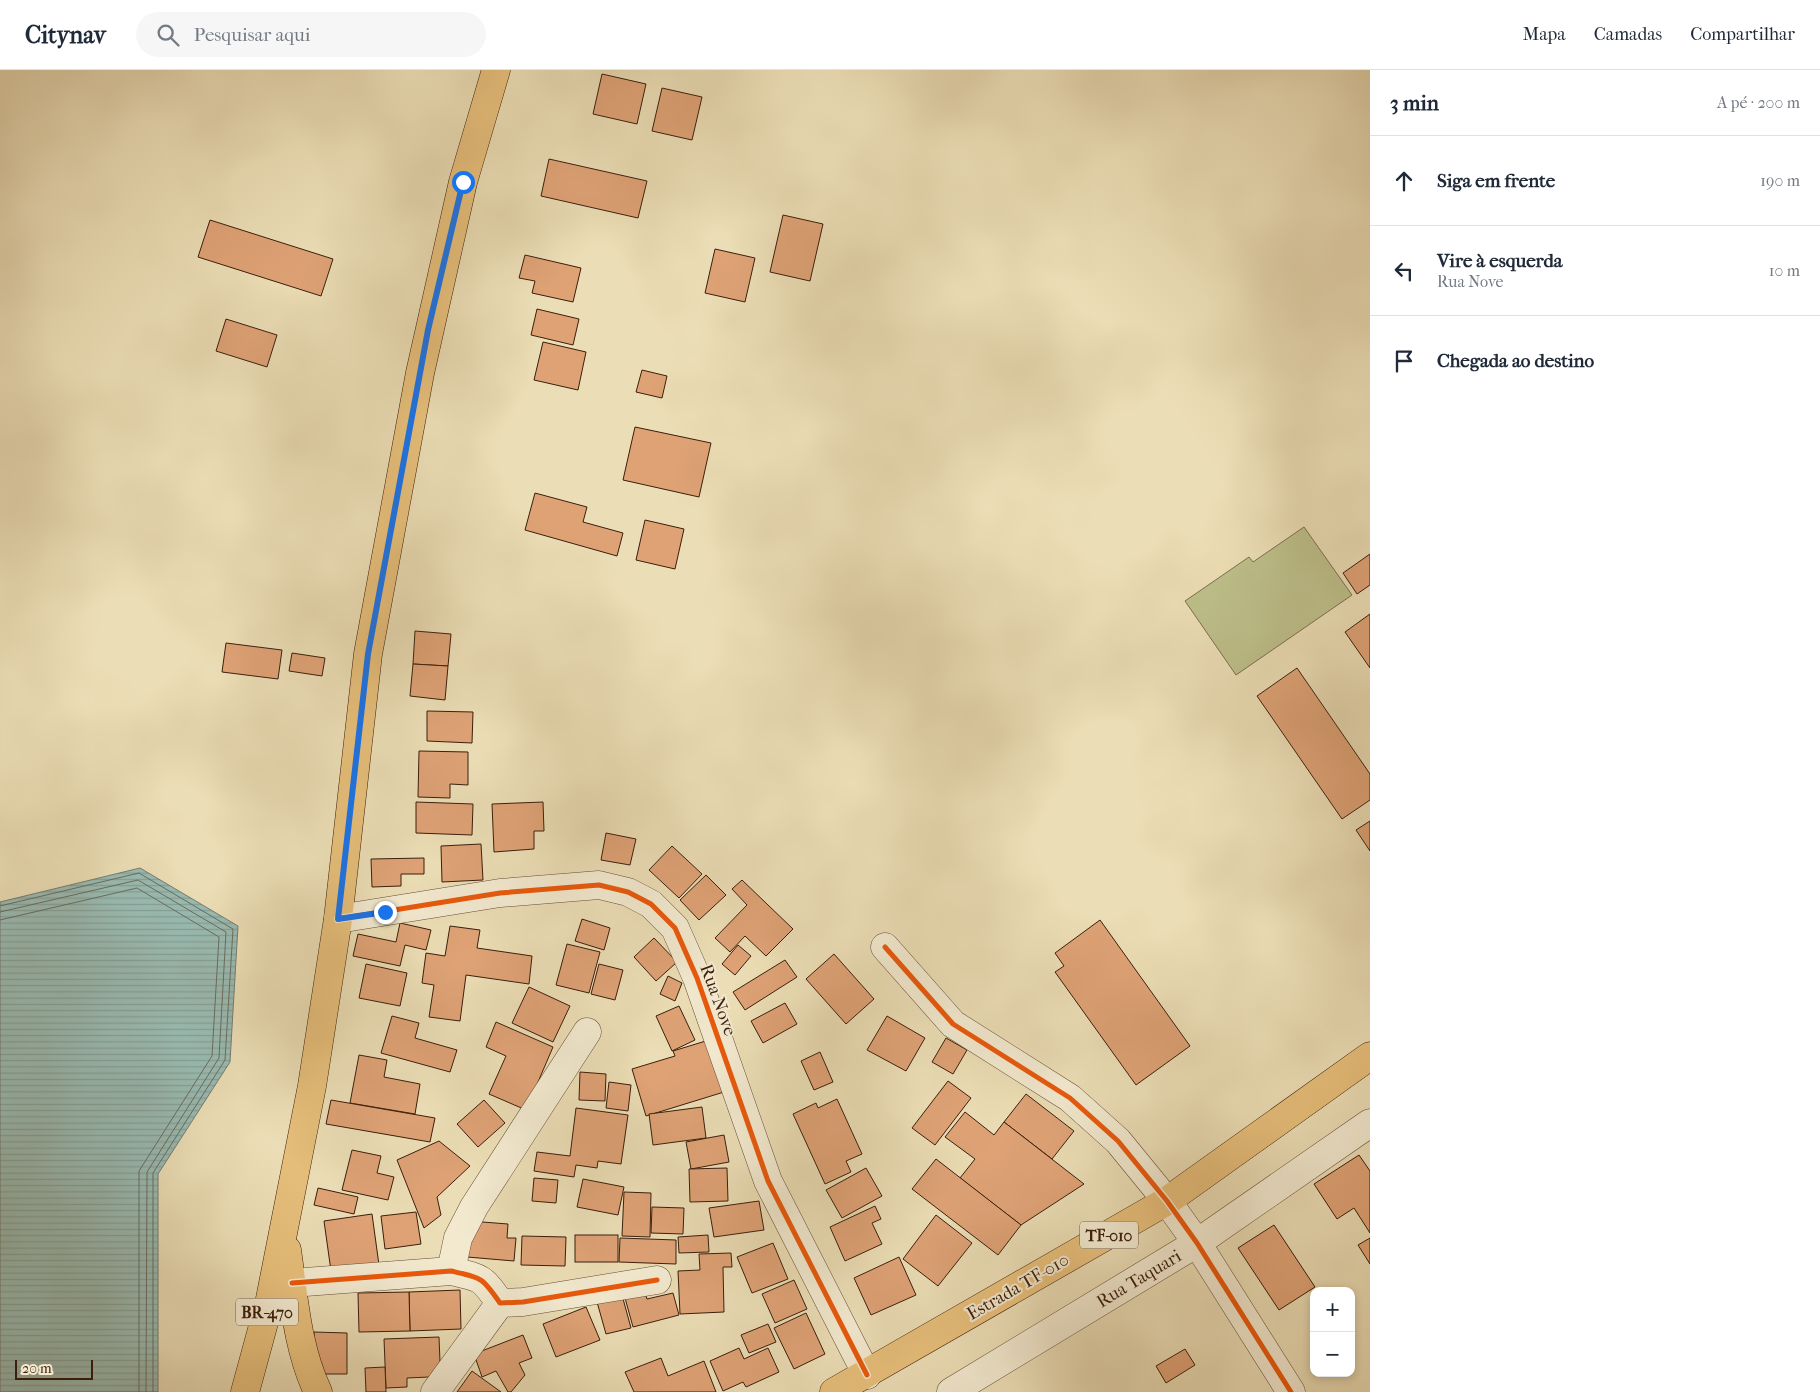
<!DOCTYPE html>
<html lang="pt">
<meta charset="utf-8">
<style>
body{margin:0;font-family:"IM FELL French Canon",serif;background:#f6f6f7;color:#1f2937}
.controls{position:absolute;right:15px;bottom:15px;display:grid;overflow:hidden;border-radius:10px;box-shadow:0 2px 8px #0003}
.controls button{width:45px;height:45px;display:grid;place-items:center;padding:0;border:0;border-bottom:1px solid #e0e1e3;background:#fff;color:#1f2937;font:25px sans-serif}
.scale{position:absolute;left:15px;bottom:12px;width:78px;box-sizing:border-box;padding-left:5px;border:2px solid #3b1e0c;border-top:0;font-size:14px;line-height:18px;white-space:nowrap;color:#3b1e0c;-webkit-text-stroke:4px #f2e9cf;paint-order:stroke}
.stop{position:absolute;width:15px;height:15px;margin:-11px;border:4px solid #1a73e8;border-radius:50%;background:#fff}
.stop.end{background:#1a73e8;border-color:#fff;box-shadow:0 1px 5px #0008}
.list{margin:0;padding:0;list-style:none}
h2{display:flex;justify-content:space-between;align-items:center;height:65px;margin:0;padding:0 20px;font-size:21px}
h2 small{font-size:16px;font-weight:400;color:#747a83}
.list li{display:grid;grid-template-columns:32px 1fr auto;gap:15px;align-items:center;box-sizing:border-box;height:90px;padding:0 20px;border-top:1px solid #e0e1e3}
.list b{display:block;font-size:19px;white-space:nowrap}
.list p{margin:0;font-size:16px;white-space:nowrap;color:#747a83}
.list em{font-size:16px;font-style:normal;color:#747a83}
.icon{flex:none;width:28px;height:28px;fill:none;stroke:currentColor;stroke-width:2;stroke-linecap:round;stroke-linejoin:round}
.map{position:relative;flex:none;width:1370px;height:1322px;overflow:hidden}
header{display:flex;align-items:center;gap:30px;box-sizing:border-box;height:70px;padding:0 25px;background:#fff;border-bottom:1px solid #e0e1e3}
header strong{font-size:24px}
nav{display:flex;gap:28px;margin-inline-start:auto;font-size:18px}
.search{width:350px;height:45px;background:#f6f6f7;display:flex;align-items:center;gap:12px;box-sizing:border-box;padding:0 18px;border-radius:28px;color:#747a83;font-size:19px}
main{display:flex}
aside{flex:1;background:#fff}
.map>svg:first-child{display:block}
.garden{fill:#bdbf8a;stroke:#7c6e4b}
.water{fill:url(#water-rules);stroke:#737c70}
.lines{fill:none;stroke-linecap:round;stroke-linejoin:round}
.shore{stroke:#6a6c5f;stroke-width:1}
.building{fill:#dea275;stroke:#3b1e0c}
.minor-casing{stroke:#674e36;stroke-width:29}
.major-casing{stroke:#3b1e0c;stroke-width:29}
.minor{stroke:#f2e9cf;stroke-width:28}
.major{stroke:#e6be7a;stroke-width:28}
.cycleway-casing{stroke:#f2e9cf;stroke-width:8}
.cycleway{stroke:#e8590c;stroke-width:5}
.route{stroke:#1a73e8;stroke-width:6}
.labels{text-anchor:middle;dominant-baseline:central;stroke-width:4;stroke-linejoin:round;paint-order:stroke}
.shield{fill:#f2e9cf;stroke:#725b46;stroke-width:1}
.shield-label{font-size:16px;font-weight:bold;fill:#3b1e0c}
.street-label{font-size:18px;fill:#3b1e0c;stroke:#f2e9cf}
</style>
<header>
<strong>Citynav</strong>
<div class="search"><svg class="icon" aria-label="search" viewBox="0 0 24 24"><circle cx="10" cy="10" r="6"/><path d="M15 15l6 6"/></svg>Pesquisar aqui</div>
<nav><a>Mapa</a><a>Camadas</a><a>Compartilhar</a></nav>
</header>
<main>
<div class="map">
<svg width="1370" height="1322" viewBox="0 0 1370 1322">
<defs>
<pattern id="water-rules" width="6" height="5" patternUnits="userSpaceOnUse" patternTransform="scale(1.25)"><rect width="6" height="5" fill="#99bbb2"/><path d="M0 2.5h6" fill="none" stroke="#85a098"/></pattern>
</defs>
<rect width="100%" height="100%" fill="#ebddb5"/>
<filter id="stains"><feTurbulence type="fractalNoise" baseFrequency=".004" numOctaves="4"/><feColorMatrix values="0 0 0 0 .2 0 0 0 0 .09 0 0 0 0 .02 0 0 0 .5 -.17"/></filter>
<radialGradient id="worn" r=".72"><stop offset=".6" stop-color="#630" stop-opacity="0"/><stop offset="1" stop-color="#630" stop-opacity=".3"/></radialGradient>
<path class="garden" d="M1304 457 1352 525 1236 605 1185 531 1249 487 1253 492Z"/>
<path class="water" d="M140 798 238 856 230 992 158 1104V1322H0V832Z"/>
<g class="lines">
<g class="shore">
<path d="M0 836 139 803 233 859 225 990 153 1103V1322"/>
<path d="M0 842 138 810 226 862 219 988 147 1102 146 1322"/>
<path d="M0 850 137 818 219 867 212 986 139 1101V1322"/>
</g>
</g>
<g class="building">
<path d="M602 4 646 14 637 54 593 44Z"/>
<path d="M662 18 702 27 692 70 652 61Z"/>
<path d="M549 89 647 111 638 148 541 126Z"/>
<path d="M783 145 823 154 810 211 770 202Z"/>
<path d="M210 150 333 189 321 226 198 187Z"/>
<path d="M715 179 755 188 745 232 705 223Z"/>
<path d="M525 185 581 198 573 232 532 223 535 211 519 208Z"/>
<path d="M537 239 579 249 573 275 531 265Z"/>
<path d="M226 249 277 265 267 297 216 281Z"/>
<path d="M543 272 586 282 578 320 534 310Z"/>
<path d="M642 300 667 306 662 328 636 322Z"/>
<path d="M635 357 711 373 699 427 623 410Z"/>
<path d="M535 423 587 437 583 452 623 463 617 486 525 460Z"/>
<path d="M645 450 684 459 675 499 636 490Z"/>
<path d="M1370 484V515L1357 524 1343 503Z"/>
<path d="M1370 544V598L1345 562Z"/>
<path d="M415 561 451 564 448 596 413 594Z"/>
<path d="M226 573 282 580 278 609 222 602Z"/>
<path d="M292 583 325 588 322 606 289 601Z"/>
<path d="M413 594 448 596 445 630 410 626Z"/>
<path d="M1297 598 1370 704V730L1342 749 1257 626Z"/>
<path d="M427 641 473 642 472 673 427 671Z"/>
<path d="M419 681 468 682V715L450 714V728L418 727Z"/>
<path d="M416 732 473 734 472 765 416 763Z"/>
<path d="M543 732 544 761H534V779L494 782 492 734Z"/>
<path d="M1370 751V781L1356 760Z"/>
<path d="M606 763 636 769 630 795 601 790Z"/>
<path d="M481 774 483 810 442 812 441 776Z"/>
<path d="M672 776 702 804 679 828 649 800Z"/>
<path d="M424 788V804H401V816L372 817 371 789Z"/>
<path d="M706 805 726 825 699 850 680 830Z"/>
<path d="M742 810 793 859 766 886 745 866 730 882 715 868 747 835 732 819Z"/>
<path d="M582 849 610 858 604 880 575 871Z"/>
<path d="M1100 850 1190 976 1136 1015 1055 902 1064 896 1055 883Z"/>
<path d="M400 853 431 860 426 880 405 875 400 896 353 886 358 864 396 872Z"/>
<path d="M450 856 480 860 477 878 532 886 529 914 466 905 460 951 429 947 434 915 422 913 426 883 445 886Z"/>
<path d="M654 868 677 892 656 911 634 887Z"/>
<path d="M567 874 600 882 589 923 556 915Z"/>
<path d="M738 875 751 886 735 905 722 894Z"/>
<path d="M834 884 874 929 846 954 806 909Z"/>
<path d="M785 890 797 907 745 940 733 922Z"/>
<path d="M366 894 407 903 400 936 359 928Z"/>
<path d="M599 894 623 900 615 930 591 924Z"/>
<path d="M668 906 682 913 675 931 660 924Z"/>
<path d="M529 917 570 936 553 972 512 953Z"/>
<path d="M785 933 797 954 763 973 751 951Z"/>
<path d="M679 936 695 970 672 981 656 946Z"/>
<path d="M392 946 419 953 415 968 457 980 450 1002 381 983Z"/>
<path d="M887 946 925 968 906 1001 867 980Z"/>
<path d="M496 952 553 977 526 1040 489 1024 506 986 486 977Z"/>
<path d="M946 968 967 980 953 1004 932 992Z"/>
<path d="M709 970 724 1022 646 1046 632 999 675 986 673 981Z"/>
<path d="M820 982 833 1012 814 1020 801 991Z"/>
<path d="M359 985 387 990 384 1007 420 1014 415 1044 350 1033Z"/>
<path d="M580 1002 606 1004 605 1031 579 1030Z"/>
<path d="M948 1011 971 1028 935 1075 912 1058Z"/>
<path d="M609 1012 631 1015 628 1041 606 1038Z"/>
<path d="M1026 1024 1074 1061 1052 1089 1004 1052Z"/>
<path d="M837 1029 862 1084 846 1091 851 1102 825 1114 793 1044 816 1033 818 1038Z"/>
<path d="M331 1030 435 1048 430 1072 326 1054Z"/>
<path d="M484 1030 505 1053 478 1077 457 1054Z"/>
<path d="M702 1037 706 1068 653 1075 649 1044Z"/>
<path d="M576 1038 628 1045 621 1094 598 1091 597 1098 576 1095 574 1107 534 1101 537 1082 570 1086Z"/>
<path d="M965 1042 994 1065 1004 1052 1084 1114 1021 1155 960 1108 975 1089 945 1067Z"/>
<path d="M724 1065 729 1092 691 1099 686 1072Z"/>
<path d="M439 1071 470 1096 437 1127 441 1145 424 1158 397 1090Z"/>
<path d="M352 1080 381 1086 377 1103 394 1107 388 1130 342 1120Z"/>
<path d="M1359 1085 1370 1101V1163L1354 1138 1337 1149 1314 1114Z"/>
<path d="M936 1089 1021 1155 998 1185 912 1119Z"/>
<path d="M727 1098 728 1131 690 1132 689 1099Z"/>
<path d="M866 1098 882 1126 842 1148 826 1120Z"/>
<path d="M534 1108 558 1110 556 1133 532 1131Z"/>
<path d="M583 1109 624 1117 618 1145 577 1137Z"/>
<path d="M318 1118 358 1127 354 1144 314 1135Z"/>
<path d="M624 1122 651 1123 650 1167 622 1166Z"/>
<path d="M759 1131 764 1160 714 1167 709 1138Z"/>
<path d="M875 1136 881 1149 872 1153 882 1174 845 1191 830 1157Z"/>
<path d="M652 1137 684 1138 683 1164 651 1163Z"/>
<path d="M416 1142 421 1174 385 1179 381 1146Z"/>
<path d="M372 1144 379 1195 331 1201 324 1151Z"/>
<path d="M936 1145 972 1173 938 1216 903 1189Z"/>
<path d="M470 1151 508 1154 507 1168H516L514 1191 467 1187Z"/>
<path d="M1274 1155 1315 1217 1279 1240 1238 1178Z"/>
<rect x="575" y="1165" width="43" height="27"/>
<path d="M708 1165 709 1182 679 1183 678 1167Z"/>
<path d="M522 1166 566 1167 565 1196 521 1195Z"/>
<path d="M620 1168 676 1170V1194L619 1192Z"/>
<path d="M1370 1168V1194L1358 1175Z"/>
<path d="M773 1173 788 1209 752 1223 737 1187Z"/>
<path d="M731 1183 732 1197H723L724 1242 680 1244 678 1201 700 1200 699 1184Z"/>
<path d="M899 1187 916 1225 871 1245 854 1208Z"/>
<path d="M794 1210 807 1239 775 1253 762 1224Z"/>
<path d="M460 1220 461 1259 410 1261 409 1222Z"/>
<path d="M409 1222 410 1261 359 1262 358 1223Z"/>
<path d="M645 1223 647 1229 673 1223 679 1245 633 1257 625 1228Z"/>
<path d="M622 1225 631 1258 606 1264 597 1232Z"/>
<path d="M586 1237 600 1270 556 1287 543 1254Z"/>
<path d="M806 1243 825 1284 794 1299 774 1258Z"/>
<path d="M768 1254 776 1272 749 1283 741 1265Z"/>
<path d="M314 1262 347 1263V1304H314Z"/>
<path d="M523 1265 532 1288 519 1293 525 1305 511 1322H508L496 1301 482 1307 474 1284Z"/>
<path d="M439 1267 440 1292 429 1307 407 1308V1317L386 1318 384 1269Z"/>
<path d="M739 1278 744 1289 768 1278 779 1302 746 1317 743 1312 723 1321 710 1291Z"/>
<path d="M1185 1279 1195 1295 1166 1313 1156 1296Z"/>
<path d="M661 1288 668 1306 704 1291 716 1322H634L625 1302Z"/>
<path d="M385 1297 386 1322H366L365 1298Z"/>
<path d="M472 1301 501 1322H457Z"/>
</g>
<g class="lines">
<defs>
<g id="minor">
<path d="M338 849 500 823 599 815 628 822 651 834 675 858 697 908 768 1111 867 1305"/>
<path d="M885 877 953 954 1070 1028 1118 1071 1167 1131 1197 1173 1291 1322"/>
<path d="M451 1201 458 1168 474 1137 587 962"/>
<path d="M292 1213 451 1201C482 1208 482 1207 500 1233L523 1232 657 1210"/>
<path d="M435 1322 500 1233"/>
<path d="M951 1322 1197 1173 1370 1053"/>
</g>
<g id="major">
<path d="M287 1180C294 1228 297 1278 318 1322"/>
<path d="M245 1322 269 1234 312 1016 338 849 368 584 420 303 463 112 496 0"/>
<path d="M834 1322 1167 1131 1370 986"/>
</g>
</defs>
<use href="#minor" class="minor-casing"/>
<use href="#major" class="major-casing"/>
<use href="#minor" class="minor"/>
<use href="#major" class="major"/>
<defs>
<g id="cycleway">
<path d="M338 849 500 823 599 815 628 822 651 834 675 858 697 908 768 1111 867 1305"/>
<path d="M885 877 953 954 1070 1028 1118 1071 1167 1131 1197 1173 1291 1322"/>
<path d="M292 1213 451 1201C482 1208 482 1207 500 1233L523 1232 657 1210"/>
</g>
</defs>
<use href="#cycleway" class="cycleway-casing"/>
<use href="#cycleway" class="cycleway"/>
</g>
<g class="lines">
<path class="route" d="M385 842 338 849 368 584 428 260 463 112"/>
</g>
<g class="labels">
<g class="shield">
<rect x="1080" y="1151.5" width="58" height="27" rx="4"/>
<rect x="236" y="1228.5" width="62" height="27" rx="4"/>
</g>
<g class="shield-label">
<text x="1109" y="1165">TF-010</text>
<text x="267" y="1242">BR-470</text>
</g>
<g class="street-label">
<text transform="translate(718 930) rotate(70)">Rua Nove</text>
<text transform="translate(1139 1209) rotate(-31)">Rua Taquari</text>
<text transform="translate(1018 1217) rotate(-30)">Estrada TF-010</text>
</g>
</g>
<rect width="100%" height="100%" filter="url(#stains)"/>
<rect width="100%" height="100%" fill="url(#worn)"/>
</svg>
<div class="controls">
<button>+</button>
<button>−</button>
</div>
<div class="scale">20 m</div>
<div class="stop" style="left:463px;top:112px"></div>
<div class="stop end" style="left:385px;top:842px"></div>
</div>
<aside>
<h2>3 min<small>A pé · 200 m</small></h2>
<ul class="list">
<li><svg class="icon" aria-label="ahead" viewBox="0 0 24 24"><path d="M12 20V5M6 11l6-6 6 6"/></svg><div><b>Siga em frente</b></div><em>190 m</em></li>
<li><svg class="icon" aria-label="left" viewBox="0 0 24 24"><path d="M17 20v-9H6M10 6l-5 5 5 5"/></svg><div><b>Vire à esquerda</b><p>Rua Nove</p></div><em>10 m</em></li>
<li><svg class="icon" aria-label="arrive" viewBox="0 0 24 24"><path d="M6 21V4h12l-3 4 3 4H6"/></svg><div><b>Chegada ao destino</b></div></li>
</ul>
</aside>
</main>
